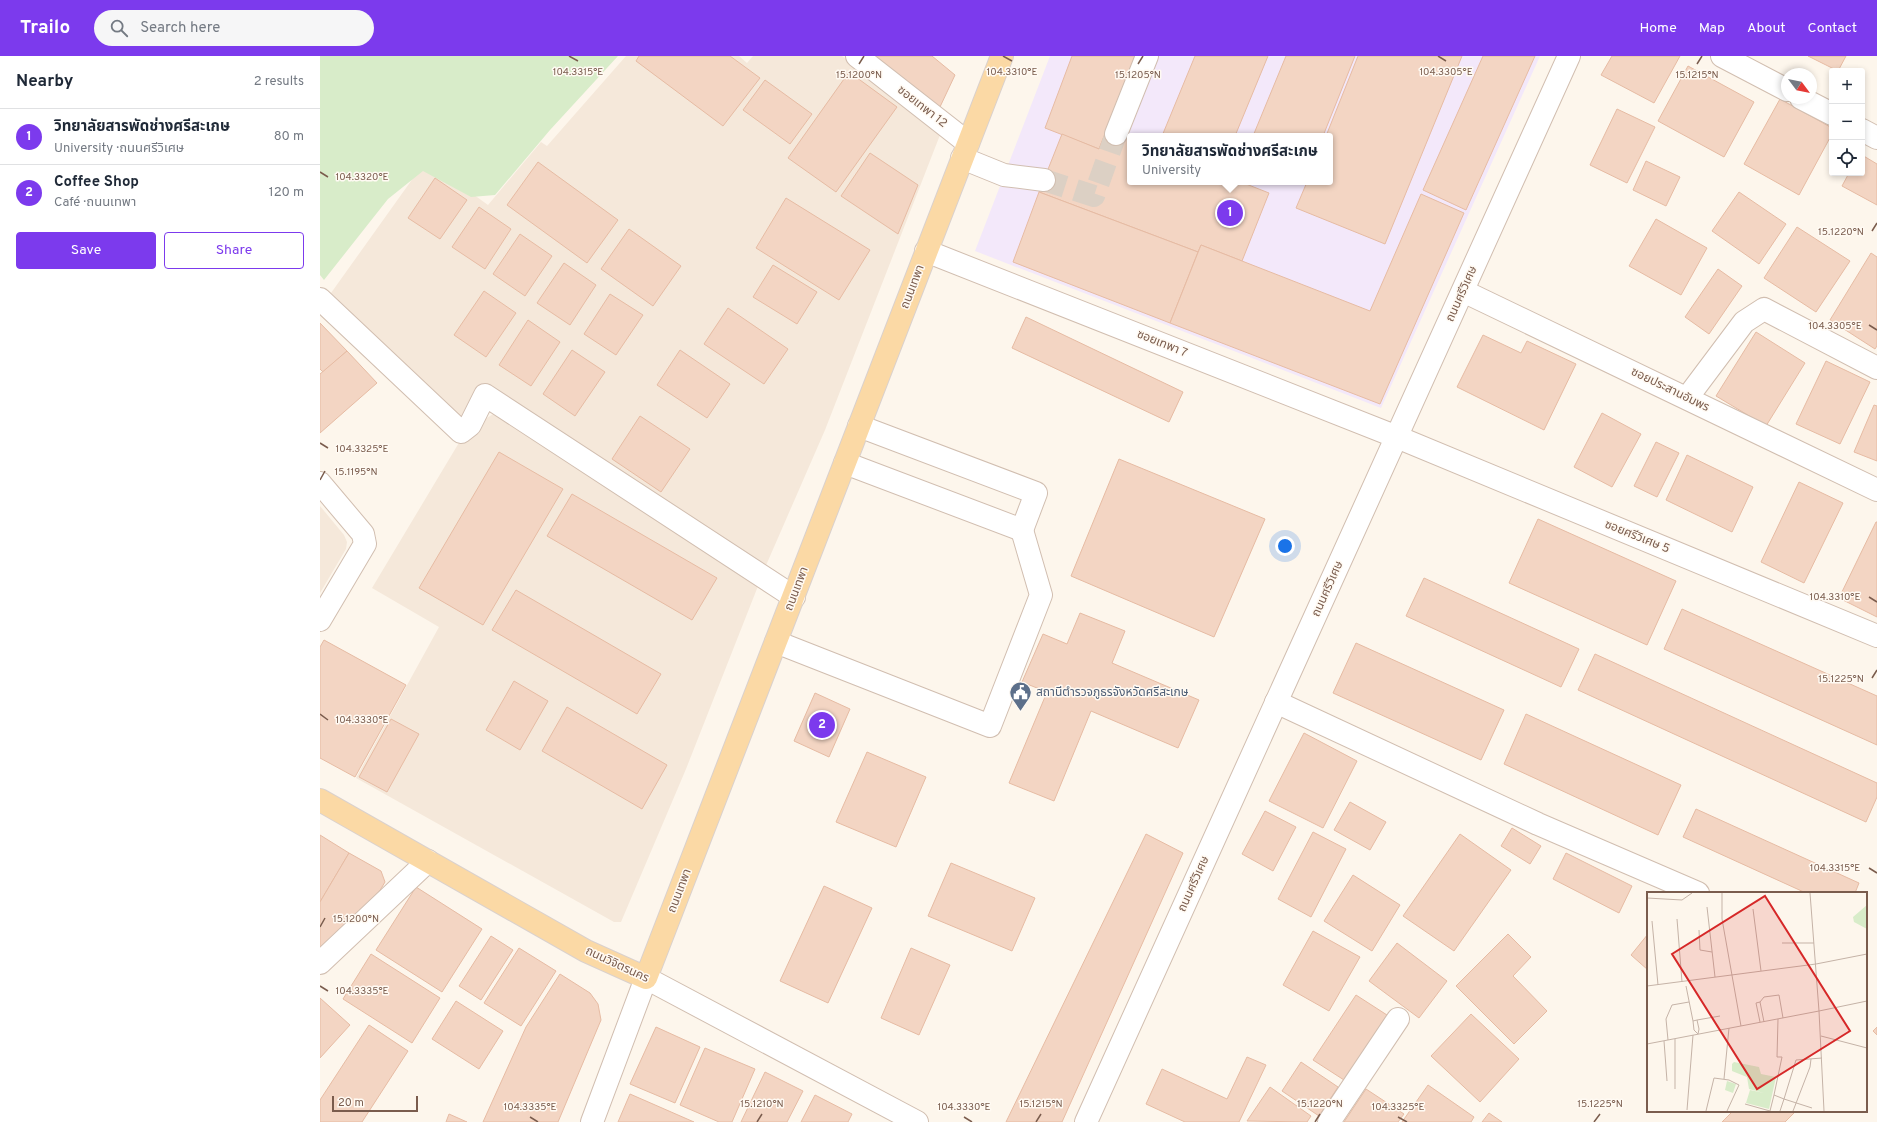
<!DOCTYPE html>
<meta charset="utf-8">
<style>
body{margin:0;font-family:Overpass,"Noto Sans Thai",sans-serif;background:#f6f6f7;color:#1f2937}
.controls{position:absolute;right:12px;top:12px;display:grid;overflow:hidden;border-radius:4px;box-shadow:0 2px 6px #0003}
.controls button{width:36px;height:36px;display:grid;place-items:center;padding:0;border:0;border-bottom:1px solid #e0e1e3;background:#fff;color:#1f2937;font:20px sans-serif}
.compass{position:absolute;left:1461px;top:12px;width:36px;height:36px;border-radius:50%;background:#fff;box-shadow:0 2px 6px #0003;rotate:122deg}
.scale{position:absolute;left:12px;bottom:10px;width:86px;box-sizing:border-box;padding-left:4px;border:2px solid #7a5c4d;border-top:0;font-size:11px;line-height:14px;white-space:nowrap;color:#7a5c4d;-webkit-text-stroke:3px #fffaf3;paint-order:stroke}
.you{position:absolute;left:965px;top:490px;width:14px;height:14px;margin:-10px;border:3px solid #fff;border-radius:50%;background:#1a73e8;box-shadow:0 0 0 6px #1a73e833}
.badge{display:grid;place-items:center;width:26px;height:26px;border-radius:50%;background:#7c3aed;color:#fff;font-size:13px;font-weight:700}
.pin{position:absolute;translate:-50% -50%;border:2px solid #fff;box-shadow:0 1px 4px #0006}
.popup{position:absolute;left:807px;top:77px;width:206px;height:52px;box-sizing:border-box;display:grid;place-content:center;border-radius:4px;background:#fff;filter:drop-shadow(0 1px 3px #0005);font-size:13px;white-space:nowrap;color:#747a83}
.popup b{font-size:15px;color:#1f2937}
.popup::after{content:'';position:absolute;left:50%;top:100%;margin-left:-8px;border:8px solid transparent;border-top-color:#fff}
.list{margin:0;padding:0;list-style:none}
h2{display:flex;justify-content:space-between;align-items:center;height:52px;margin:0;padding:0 16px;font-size:17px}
h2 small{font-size:13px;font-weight:400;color:#747a83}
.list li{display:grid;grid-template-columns:26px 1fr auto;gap:12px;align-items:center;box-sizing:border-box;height:56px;padding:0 16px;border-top:1px solid #e0e1e3}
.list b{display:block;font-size:15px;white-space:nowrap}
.list p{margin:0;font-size:13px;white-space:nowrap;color:#747a83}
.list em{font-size:13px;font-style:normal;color:#747a83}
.actions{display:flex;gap:8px;padding:12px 16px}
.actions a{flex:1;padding:9px 0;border:1px solid #7c3aed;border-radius:4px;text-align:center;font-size:14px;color:#7c3aed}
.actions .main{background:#7c3aed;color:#fff}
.icon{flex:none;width:22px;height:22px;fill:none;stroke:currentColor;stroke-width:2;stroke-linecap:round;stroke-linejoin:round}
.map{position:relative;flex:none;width:1557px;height:1066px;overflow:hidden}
header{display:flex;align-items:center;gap:24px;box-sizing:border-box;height:56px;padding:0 20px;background:#7c3aed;color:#fff}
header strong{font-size:19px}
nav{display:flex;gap:22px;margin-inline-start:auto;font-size:14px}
.search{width:280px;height:36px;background:#f6f6f7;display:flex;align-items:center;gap:10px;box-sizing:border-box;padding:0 14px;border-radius:22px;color:#747a83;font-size:15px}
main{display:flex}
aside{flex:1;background:#fff}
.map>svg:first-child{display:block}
.residential{fill:#f5e8da}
.education{fill:#f3e8fa;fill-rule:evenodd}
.green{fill:#d8ecc9}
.building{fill:#f3d5c3;stroke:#e6bba3}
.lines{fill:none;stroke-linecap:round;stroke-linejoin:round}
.minor-tunnel{stroke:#dcd0c4;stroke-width:22;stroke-dasharray:22 11;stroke-linecap:butt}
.minor-casing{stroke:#d1beb0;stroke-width:24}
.major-casing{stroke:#dad1cd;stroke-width:24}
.minor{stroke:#fff;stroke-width:22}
.major{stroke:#fbd9a5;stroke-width:22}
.ticks{fill:none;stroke:#7a5c4d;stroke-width:1.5}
.labels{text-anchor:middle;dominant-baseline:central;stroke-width:3;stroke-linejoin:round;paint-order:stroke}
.street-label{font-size:12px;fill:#7a5c4d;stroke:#fffaf3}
.service-label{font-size:12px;fill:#4e5e75;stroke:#fffaf3;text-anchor:start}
.inset-road{fill:none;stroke:#c5b3a7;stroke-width:1}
.view{fill:#d62828;fill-opacity:0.15;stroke:#d62828;stroke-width:2}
.inset-edge{fill:none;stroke:#7a5c4d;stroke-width:2}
.ticks-label{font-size:10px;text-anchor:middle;fill:#7a5c4d;stroke:#fffaf3;stroke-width:3;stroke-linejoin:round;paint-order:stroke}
</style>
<header>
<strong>Trailo</strong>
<div class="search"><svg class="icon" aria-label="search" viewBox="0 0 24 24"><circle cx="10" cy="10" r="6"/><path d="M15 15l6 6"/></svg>Search here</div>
<nav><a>Home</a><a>Map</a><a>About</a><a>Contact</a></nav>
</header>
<main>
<aside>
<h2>Nearby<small>2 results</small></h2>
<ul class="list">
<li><span class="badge">1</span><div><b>วิทยาลัยสารพัดช่างศรีสะเกษ</b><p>University · ถนนศรีวิเศษ</p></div><em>80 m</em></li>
<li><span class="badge">2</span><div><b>Coffee Shop</b><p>Café · ถนนเทพา</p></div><em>120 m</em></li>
</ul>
<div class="actions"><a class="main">Save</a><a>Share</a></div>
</aside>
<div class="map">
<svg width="1557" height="1066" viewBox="0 0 1557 1066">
<rect width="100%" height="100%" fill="#fdf6ec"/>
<g class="residential">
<path d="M306 0H419L427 7 433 0H522L620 79 505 374 444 514 161 328 143 366 11 237 106 104 168 149 221 86 227 90Z"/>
<path d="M178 355 440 525 366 713 301 866H294L36 722 119 571 52 532 140 385 162 365Z"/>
<path d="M0 450 24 479 27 486 26 493 0 537Z"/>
</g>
<path class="education" d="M730 0H1220L1061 352 655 195ZM810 80H1010V126H810Z"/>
<path class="green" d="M0 0H298L230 74 175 139 151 141 103 115 68 143 4 224 0 219Z"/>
<g class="building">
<path d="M319 0H410L440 22 403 70 316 5Z"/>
<path d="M553 0H612L635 19 619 53Z"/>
<path d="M752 0H815L779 93 725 72Z"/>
<path d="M875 0H948L915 80H842Z"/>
<path d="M966 0H1035L1003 80H933Z"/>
<path d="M1038 0H1142L1065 188 976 152 987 126H1010V80H1006Z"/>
<path d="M1163 0H1215L1146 154 1103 134Z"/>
<path d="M1292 0H1360L1334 47 1281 19Z"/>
<path d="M1488 0H1526L1518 15Z"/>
<path d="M1368 10 1434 46 1404 101 1338 65Z"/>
<path d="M529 16 577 51 516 136 468 102Z"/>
<path d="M445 24 492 58 470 88 423 54Z"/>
<path d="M1460 43 1512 72V78L1479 139 1424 108Z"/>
<path d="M1297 53 1335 71 1307 127 1270 109Z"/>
<path d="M787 74 810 83V126H921L949 137 922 205 881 189 878 196 719 136 742 78 779 93Z"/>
<path d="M550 97 598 129 578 178 521 140Z"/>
<path d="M1542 99 1557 108V149L1522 130 1529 117H1542Z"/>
<path d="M1326 105 1360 121 1346 150 1313 134Z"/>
<path d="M218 106 298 164 267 207 187 149Z"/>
<path d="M115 122 147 144 120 183 88 162Z"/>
<path d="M719 136 878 196 850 267 693 206Z"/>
<path d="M1419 136 1466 168 1439 208 1392 175Z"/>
<path d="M1101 138 1144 157 1060 348 850 267 881 189 1050 255Z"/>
<path d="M466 142 550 194 519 244 436 192Z"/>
<path d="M159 151 191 173 165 213 132 191Z"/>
<path d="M1336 163 1387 192 1361 239 1309 210Z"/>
<path d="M1477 171 1530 205 1496 256 1444 222Z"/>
<path d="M309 173 361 210 333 250 281 213Z"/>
<path d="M200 178 232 200 205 240 173 218Z"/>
<path d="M1551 197 1557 201V290L1555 293 1510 264Z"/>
<path d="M244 207 276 229 250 269 217 247Z"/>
<path d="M453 209 497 236 477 268 433 241Z"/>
<path d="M1398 213 1422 230 1389 278 1365 261Z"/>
<path d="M164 235 196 257 166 301 134 279Z"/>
<path d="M290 238 323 259 296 299 264 278Z"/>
<path d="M408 252 468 293 444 328 384 288Z"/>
<path d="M706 261 863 336 849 366 692 292Z"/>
<path d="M208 264 240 286 211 330 179 309Z"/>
<path d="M0 267 27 295 3 316 0 313Z"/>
<path d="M1436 276 1485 307 1446 370 1396 340Z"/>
<path d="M1163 279 1201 297 1207 285 1256 308 1224 374 1137 331Z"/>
<path d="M252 294 285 316 255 360 223 338Z"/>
<path d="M360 294 410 328 387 362 337 329Z"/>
<path d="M27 295 57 327 0 377V318Z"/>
<path d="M1506 305 1550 326 1520 388 1476 368Z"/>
<path d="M1554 349 1557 350V405L1534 396Z"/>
<path d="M1282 357 1321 378 1292 431 1254 411Z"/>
<path d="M320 360 370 393 341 436 292 403Z"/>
<path d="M1336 386 1359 397 1337 441 1314 430Z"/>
<path d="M179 396 243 433 163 569 99 532Z"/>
<path d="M1367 399 1433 431 1412 476 1346 444Z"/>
<path d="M799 403 945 463 894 581 751 520Z"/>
<path d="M1479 426 1523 447 1484 527 1441 506Z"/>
<path d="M252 438 397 522 372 564 227 480Z"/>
<path d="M1218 463 1356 525 1327 589 1189 527Z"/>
<path d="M1556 466H1557V561L1519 542Z"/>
<path d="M1104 522 1259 593 1241 631 1086 560Z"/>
<path d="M196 534 341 618 317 658 172 574Z"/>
<path d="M1362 553 1557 640V689L1344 593Z"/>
<path d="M760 557 805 575 792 607 879 644 858 692 771 655 734 745 689 727 727 636 702 626 723 578 747 588Z"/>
<path d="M4 584 86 629 35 721 0 702V591Z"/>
<path d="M1036 587 1184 654 1161 704 1013 637Z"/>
<path d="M1275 598 1557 727V741L1546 766 1258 634Z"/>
<path d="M194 625 228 645 200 694 166 674Z"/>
<path d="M495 637 530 653 509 701 474 685Z"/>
<path d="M247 651 347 709 322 753 222 695Z"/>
<path d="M1206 658 1361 729 1338 779 1184 708Z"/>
<path d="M71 663 99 678 67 736 39 721Z"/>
<path d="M984 677 1037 705 1003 772 949 745Z"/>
<path d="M547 696 606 721 576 791 516 766Z"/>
<path d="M1030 746 1066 766 1050 794 1014 774Z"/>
<path d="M1376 753 1539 827 1535 837H1486L1363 781Z"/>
<path d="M945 755 976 771 953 815 922 798Z"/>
<path d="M1192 772 1221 790 1210 808 1181 790Z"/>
<path d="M993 776 1026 793 991 861 958 843Z"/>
<path d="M826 778 863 797 742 1066H686Z"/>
<path d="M1140 778 1191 814 1134 895 1083 860Z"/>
<path d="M0 779 29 797 0 846Z"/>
<path d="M29 797 61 815 65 826 59 836 0 894V846Z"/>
<path d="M1246 797 1312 830 1299 857 1233 823Z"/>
<path d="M631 807 715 842 692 895 608 860Z"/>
<path d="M1033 819 1080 849 1052 895 1004 865Z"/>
<path d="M504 830 552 852 508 947 460 925Z"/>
<path d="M96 831 162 873 122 936 56 894Z"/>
<path d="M993 875 1040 901 1009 955 963 929Z"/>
<path d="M1188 878 1211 901 1193 920 1227 955 1194 988 1136 930Z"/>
<path d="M1328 878V914L1311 899Z"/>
<path d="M171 880 193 894 161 944 139 930Z"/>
<path d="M1077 887 1127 925 1099 962 1049 925Z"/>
<path d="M199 892 236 915 201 970 164 947Z"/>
<path d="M591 892 630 909 599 979 561 962Z"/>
<path d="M51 898 120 942 92 987 23 943Z"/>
<path d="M240 918 270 937 278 948 281 964 238 1066H163L206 971Z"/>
<path d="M1036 939 1067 959 1024 1024 993 1004Z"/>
<path d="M0 942 30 969 0 1002Z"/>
<path d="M136 945 183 975 159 1013 112 983Z"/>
<path d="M1151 958 1199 1003 1160 1046 1111 1000Z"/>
<path d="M49 969 88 995 42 1066H0V1044Z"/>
<path d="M336 971 380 991 355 1047 310 1028Z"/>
<path d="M1557 971V979L1553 975Z"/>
<path d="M385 992 435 1013 412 1066H399L360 1049Z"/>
<path d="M927 1001 946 1009 919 1066H865L826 1048 842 1013 907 1043Z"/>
<path d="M981 1006 1018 1031 999 1060 962 1035Z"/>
<path d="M445 1016 483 1035 467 1066H421Z"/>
<path d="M1108 1029 1154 1061 1151 1066H1082Z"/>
<path d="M950 1031 991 1060 987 1066 927 1065Z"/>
<path d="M1046 1033 1084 1058 1078 1066H1024Z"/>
<path d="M310 1038 374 1066H298Z"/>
<path d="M495 1039 532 1058 528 1066H481Z"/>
<path d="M1413 1055H1476L1465 1066H1402Z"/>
<path d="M1169 1057 1182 1066H1162Z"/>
<path d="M129 1058 147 1066H126Z"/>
</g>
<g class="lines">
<path class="minor-tunnel" d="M724 124 774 140 796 78"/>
<defs>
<g id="minor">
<path d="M537 0 648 87"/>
<path d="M1402 0 1467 34"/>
<path d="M1481 42 1512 58"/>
<path d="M1542 74 1557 82"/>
<path d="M796 78 827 0"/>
<path d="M642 102 684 119 724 124"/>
<path d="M606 195 1077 381 1557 580"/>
<path d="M1143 235 1557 434"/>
<path d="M0 243 141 376 150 369 165 339 474 541"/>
<path d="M1367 342 1424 266 1444 253 1557 312"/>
<path d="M525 407 702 474 716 437 539 370"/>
<path d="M0 427 43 478 45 488 0 564"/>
<path d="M456 586 670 670 721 539 702 474"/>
<path d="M956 646 1218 768 1378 837"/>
<path d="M0 907 108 805"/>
<path d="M272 1066 326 922 597 1066"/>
<path d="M766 1066 1249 0"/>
<path d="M1009 1066 1078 963"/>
</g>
<path id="major" d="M0 744 266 895 326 922 682 0"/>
</defs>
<use href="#minor" class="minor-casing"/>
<use href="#major" class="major-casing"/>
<use href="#minor" class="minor"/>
<use href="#major" class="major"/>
</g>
<path class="ticks" d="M249 0 258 5M683 0 692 5M1118 0 1126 5M539 8 544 0M818 8 823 0M1377 8 1382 0M0 116 8 121M1552 175 1557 167M1549 269 1557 274M0 387 8 392M0 424 5 415M1549 541 1557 546M1552 622 1557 614M0 658 8 664M1549 812 1557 817M0 871 5 862M0 930 8 935M210 1061 218 1066M644 1061 652 1066M1078 1061 1087 1066M437 1066 442 1058M716 1066 721 1058M995 1066 1000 1058M1274 1066 1280 1058"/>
<defs>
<symbol id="civic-pin" viewBox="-11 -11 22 30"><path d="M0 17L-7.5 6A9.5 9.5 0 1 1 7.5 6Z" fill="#5c6f8a" stroke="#fffaf3"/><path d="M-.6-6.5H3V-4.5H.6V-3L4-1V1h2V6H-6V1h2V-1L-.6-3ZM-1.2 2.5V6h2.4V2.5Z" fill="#fff"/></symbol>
</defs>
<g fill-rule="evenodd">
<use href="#civic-pin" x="688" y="624" width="25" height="34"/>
</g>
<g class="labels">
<g class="street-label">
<text transform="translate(602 51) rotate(38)">ซอยเทพา 12</text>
<text transform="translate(593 231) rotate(-69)">ถนนเทพา</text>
<text transform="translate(1142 238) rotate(-66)">ถนนศรีวิเศษ</text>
<text transform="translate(842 288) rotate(22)">ซอยเทพา 7</text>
<text transform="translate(1350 334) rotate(26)">ซอยประสานอัมพร</text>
<text transform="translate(1317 481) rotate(22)">ซอยศรีวิเศษ 5</text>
<text transform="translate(477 533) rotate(-69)">ถนนเทพา</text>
<text transform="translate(1008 533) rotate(-66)">ถนนศรีวิเศษ</text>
<text transform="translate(874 828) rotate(-66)">ถนนศรีวิเศษ</text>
<text transform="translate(360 835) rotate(-69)">ถนนเทพา</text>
<text transform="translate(297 909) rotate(25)">ถนนวิจิตรนคร</text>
</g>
<g class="service-label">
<text x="716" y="637">สถานีตำรวจภูธรจังหวัดศรีสะเกษ</text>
</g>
</g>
<g transform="translate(1327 836)">
<rect width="220" height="220" fill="#fdf6ec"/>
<path d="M220 13V37L207 30 206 25ZM87 170 112 175 114 182 129 185 122 217 99 211 103 198 117 201 102 197 100 185 85 179V172ZM80 189 89 192 86 201 78 198Z" fill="#d8ecc9"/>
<path class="inset-road" d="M75 1V27L94 134M163 1 172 119 220 109M0 6 35 8 45 1M60 15 68 85M106 17 114 79M30 27 35 90M5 29 11 93M52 38 53 58 65 60M135 51H167M0 94 169 72 220 62M39 94 46 129M113 110 117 105 132 103 136 126M50 128 52 137 51 142 47 138 46 129ZM50 128 73 124M113 130 109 111 113 110 117 130M174 144 220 156M28 147V197M21 148 19 127 25 113 42 110M17 149 20 189M0 152 172 119 177 219M77 187 82 136M127 203 135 165H130L131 127M98 212 123 219M40 218 46 143M59 219 67 186 82 188 92 193 80 219M123 219 127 203 137 207 149 168 175 166M133 219 137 207 165 216M146 219 163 175 164 167"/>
<path class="view" d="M118 4 203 139 110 197 25 62Z"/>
<rect width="220" height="220" class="inset-edge"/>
</g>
<g class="ticks-label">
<text x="258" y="19">104.3315°E</text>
<text x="692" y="19">104.3310°E</text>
<text x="1126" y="19">104.3305°E</text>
<text x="539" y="22">15.1200°N</text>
<text x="818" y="22">15.1205°N</text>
<text x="1377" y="22">15.1215°N</text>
<text x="42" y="124">104.3320°E</text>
<text x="1521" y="179">15.1220°N</text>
<text x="1515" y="273">104.3305°E</text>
<text x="42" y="396">104.3325°E</text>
<text x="36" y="419">15.1195°N</text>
<text x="1515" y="544">104.3310°E</text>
<text x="1521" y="626">15.1225°N</text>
<text x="42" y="667">104.3330°E</text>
<text x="1515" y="815">104.3315°E</text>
<text x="36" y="866">15.1200°N</text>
<text x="42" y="938">104.3335°E</text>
<text x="442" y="1051">15.1210°N</text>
<text x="721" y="1051">15.1215°N</text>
<text x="1000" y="1051">15.1220°N</text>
<text x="1280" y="1051">15.1225°N</text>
<text x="210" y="1054">104.3335°E</text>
<text x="644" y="1054">104.3330°E</text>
<text x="1078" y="1054">104.3325°E</text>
</g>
</svg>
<div class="controls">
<button>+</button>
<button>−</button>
<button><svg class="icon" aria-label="locate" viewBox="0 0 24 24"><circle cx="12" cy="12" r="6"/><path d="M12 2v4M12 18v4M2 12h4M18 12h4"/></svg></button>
</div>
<svg class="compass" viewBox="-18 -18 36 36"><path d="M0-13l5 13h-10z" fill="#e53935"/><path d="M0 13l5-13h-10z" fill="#747a83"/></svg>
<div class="scale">20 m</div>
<div class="you"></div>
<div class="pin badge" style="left:910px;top:157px">1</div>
<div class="popup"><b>วิทยาลัยสารพัดช่างศรีสะเกษ</b>University</div>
<div class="pin badge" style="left:502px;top:669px">2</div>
</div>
</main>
